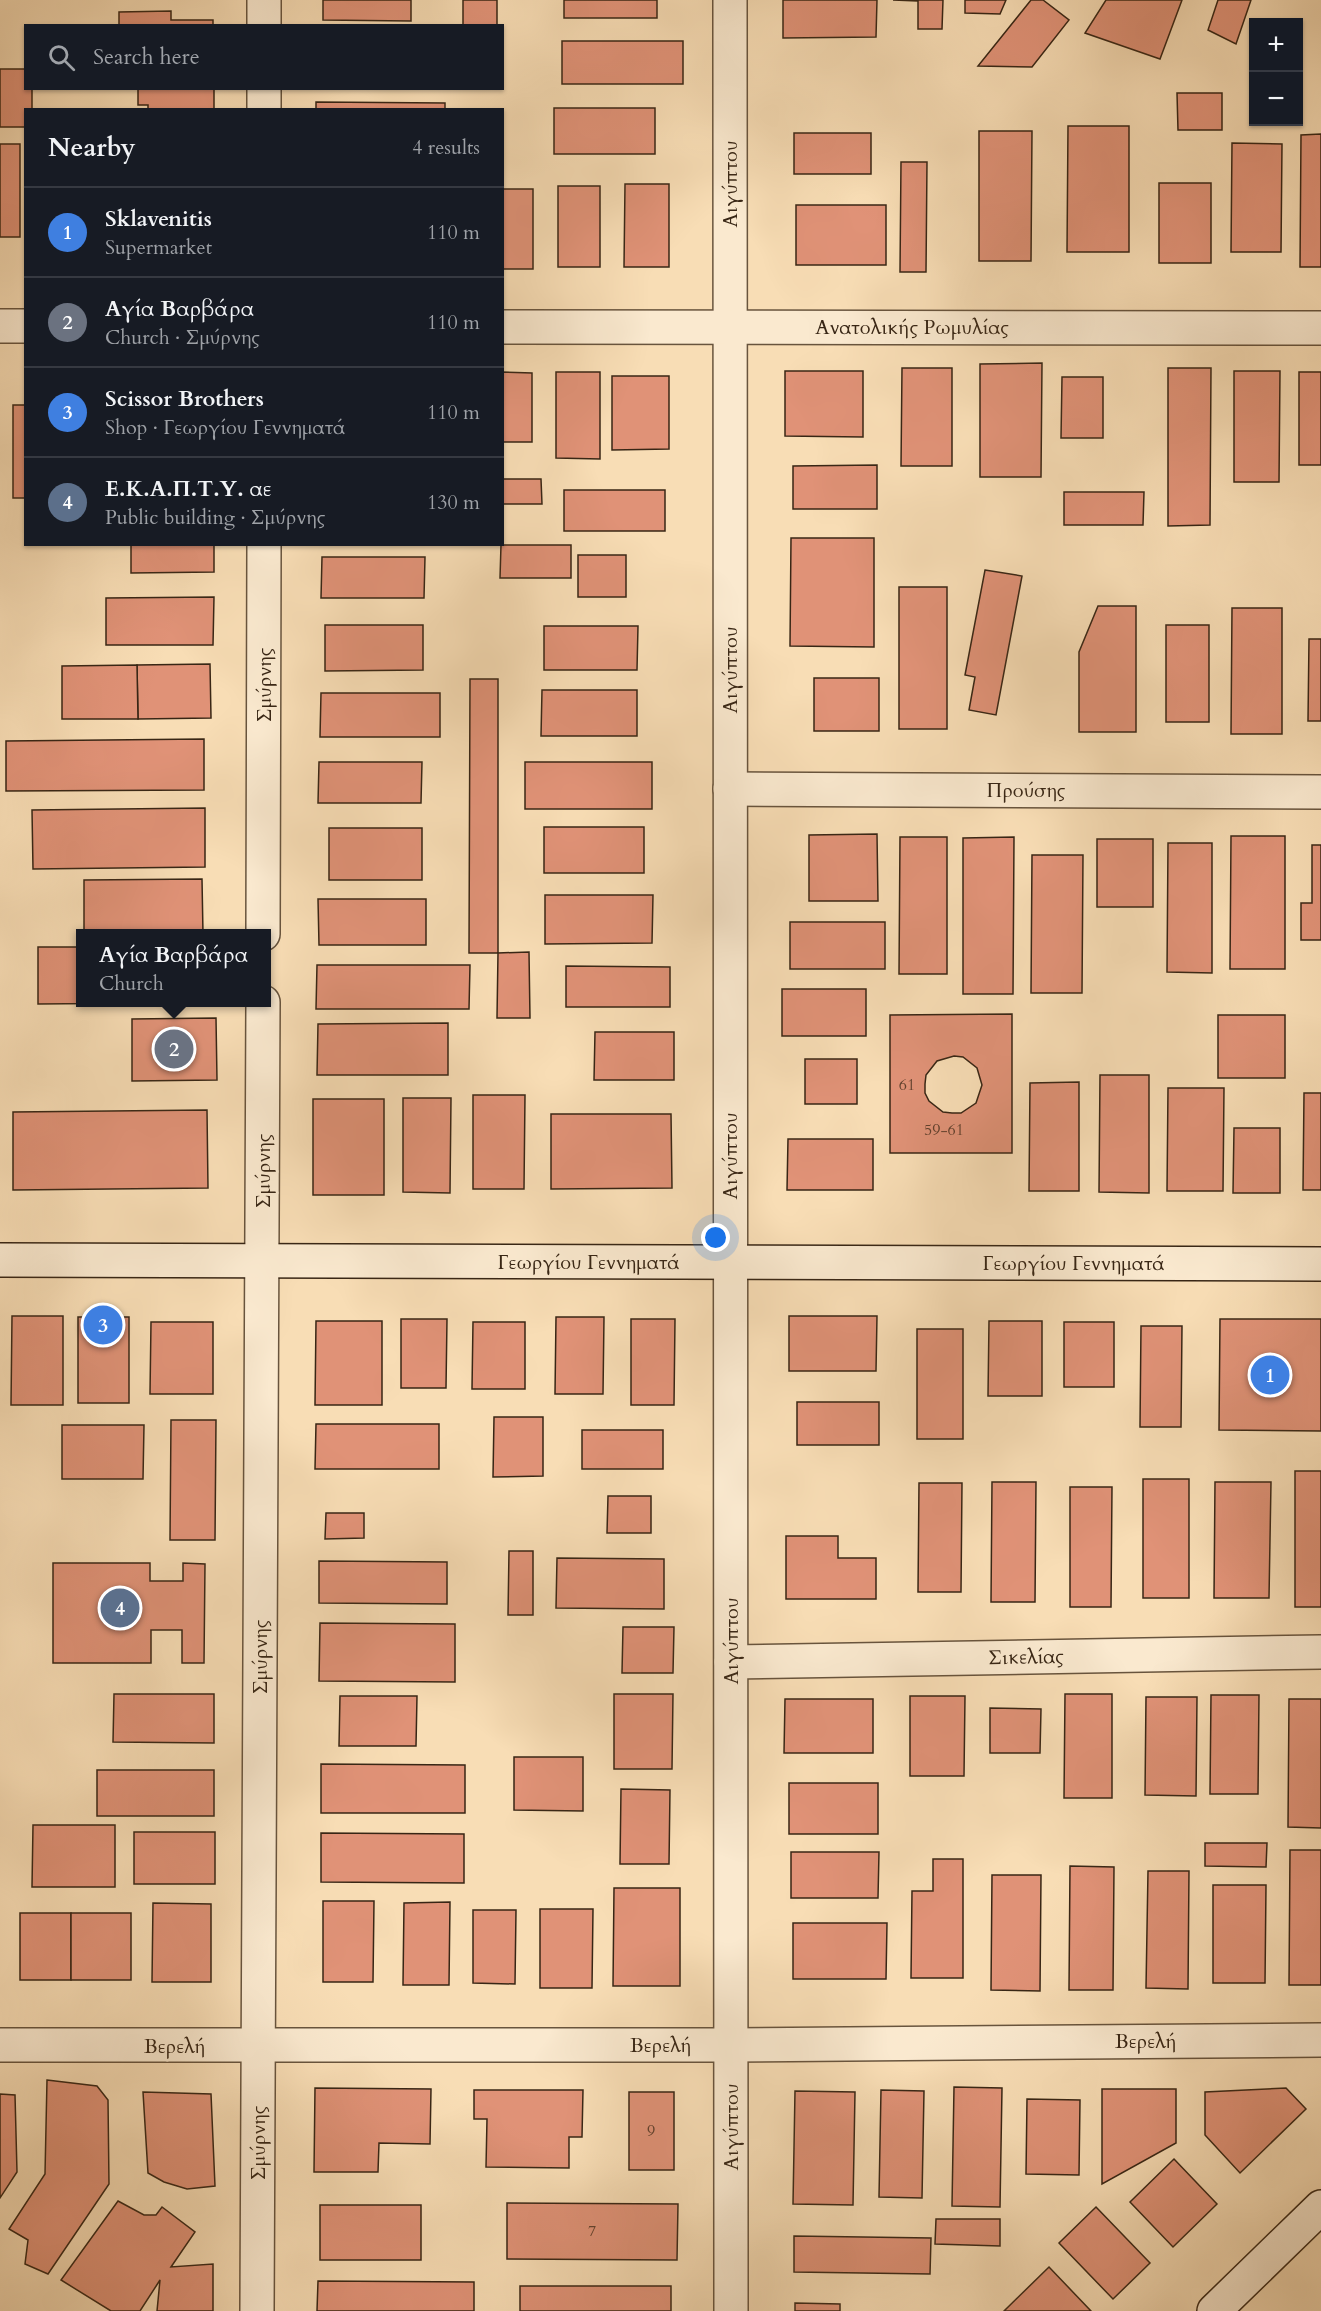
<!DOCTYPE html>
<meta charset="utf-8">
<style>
body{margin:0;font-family:Cardo,serif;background:#20242c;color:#f1f3f6}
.controls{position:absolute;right:18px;top:18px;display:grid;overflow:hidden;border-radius:0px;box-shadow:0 2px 4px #0004}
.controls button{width:54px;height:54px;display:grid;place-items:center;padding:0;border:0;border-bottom:2px solid #363941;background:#171b24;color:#f1f3f6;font:30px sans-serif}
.you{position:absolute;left:716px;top:1238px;width:21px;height:21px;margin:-15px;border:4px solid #fff;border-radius:50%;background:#1a73e8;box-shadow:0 0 0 9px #1a73e833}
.badge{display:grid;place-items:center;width:39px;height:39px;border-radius:50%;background:#c59692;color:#fff;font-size:20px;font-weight:700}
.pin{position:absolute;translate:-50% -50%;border:3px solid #fff;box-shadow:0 2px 6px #0006}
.popup{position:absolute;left:76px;top:929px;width:195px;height:78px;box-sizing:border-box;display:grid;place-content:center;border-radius:0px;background:#171b24;filter:drop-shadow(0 2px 4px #0005);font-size:20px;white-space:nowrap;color:#9ea1a6}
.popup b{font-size:22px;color:#f1f3f6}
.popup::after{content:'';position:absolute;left:50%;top:100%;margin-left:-12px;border:12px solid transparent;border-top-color:#171b24}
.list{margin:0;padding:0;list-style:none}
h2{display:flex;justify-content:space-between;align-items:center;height:78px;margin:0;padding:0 24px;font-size:26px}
h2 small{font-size:20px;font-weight:400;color:#9ea1a6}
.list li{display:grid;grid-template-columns:39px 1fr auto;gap:18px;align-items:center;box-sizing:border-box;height:90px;padding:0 24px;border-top:2px solid #363941}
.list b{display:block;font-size:22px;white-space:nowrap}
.list p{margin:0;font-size:20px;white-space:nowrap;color:#9ea1a6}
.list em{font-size:20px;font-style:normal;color:#9ea1a6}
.icon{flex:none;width:33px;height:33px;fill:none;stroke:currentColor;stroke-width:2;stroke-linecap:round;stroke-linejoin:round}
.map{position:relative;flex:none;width:1321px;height:2311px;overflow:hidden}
.search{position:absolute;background:#171b24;box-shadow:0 2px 4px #0004;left:24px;top:24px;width:480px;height:66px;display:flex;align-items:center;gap:15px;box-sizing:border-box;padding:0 21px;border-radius:0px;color:#9ea1a6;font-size:22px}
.panel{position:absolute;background:#171b24;box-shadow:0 2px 4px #0004;left:24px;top:108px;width:480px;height:438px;border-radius:0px}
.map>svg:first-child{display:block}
.building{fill:#e09277;stroke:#382615;stroke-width:1.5;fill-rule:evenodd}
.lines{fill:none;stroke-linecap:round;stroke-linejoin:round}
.street-casing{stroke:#68543d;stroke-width:36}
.secondary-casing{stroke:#382615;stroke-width:36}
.street{stroke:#fae9cf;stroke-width:33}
.secondary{stroke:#fae9cf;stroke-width:33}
.labels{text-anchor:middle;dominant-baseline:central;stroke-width:5;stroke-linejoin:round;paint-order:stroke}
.number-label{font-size:16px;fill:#62412e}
.street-label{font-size:20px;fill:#382615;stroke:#fae9cf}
</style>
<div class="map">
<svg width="1321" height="2311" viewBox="0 0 1321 2311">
<rect width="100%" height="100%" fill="#f8ddb5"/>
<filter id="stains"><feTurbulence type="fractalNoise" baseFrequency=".00333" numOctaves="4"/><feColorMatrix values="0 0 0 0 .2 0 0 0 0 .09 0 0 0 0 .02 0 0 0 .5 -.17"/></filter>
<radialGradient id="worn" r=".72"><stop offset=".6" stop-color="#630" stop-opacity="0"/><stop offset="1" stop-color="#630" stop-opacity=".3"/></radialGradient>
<g class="building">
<path d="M323 0H411V21L323 20Z"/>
<path d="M463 0H497V25L463 26Z"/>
<rect x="564" y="0" width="93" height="18"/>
<path d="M783 0H877L876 37 783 38Z"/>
<path d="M893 0H943L942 29H918V1Z"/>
<path d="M965 0H1006L1000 14 965 13Z"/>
<path d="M1031 0H1043L1069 20 1032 67 978 66Z"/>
<path d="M1106 0H1182L1160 59 1085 33Z"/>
<path d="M1218 0H1251L1236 44 1208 30Z"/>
<path d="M171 11V20H213V26H119V12Z"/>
<rect x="562" y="41" width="121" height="43"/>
<path d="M0 69H26V88H32V110H26V127H0Z"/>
<path d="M138 88H214V110H148V105H138Z"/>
<path d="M1177 93H1222V130H1178Z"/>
<path d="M316 102 445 103V110H316Z"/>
<rect x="554" y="108" width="101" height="46"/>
<path d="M1068 126H1129V252H1067Z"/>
<path d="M979 131H1032L1031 261H979Z"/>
<rect x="794" y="133" width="77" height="41"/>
<path d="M1321 134V267H1300L1301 135Z"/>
<path d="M1232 143 1282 144 1281 252H1231Z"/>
<rect x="0" y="144" width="20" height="93"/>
<path d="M901 162H927L926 272H900Z"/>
<rect x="1159" y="183" width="52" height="80"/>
<path d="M625 184H669V267H624Z"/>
<rect x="558" y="186" width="42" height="81"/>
<rect x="502" y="189" width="31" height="80"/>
<rect x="796" y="205" width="90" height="60"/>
<path d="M1042 363 1041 477H980V364Z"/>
<path d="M902 368H952V466H901Z"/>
<path d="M1168 368H1211L1210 525 1168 526Z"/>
<path d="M785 371H863V437L785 436Z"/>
<path d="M1234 371H1280L1279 482H1234Z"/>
<path d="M502 372 532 373V442H502Z"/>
<path d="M556 372H600V459L556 458Z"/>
<rect x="1299" y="372" width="22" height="93"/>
<path d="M612 376H669V449L612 450Z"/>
<path d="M1062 377H1103V438H1061Z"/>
<rect x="13" y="405" width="13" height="93"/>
<path d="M877 465V509H793V466Z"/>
<path d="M502 479H541L542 504H502Z"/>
<rect x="564" y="490" width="101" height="41"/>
<path d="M1064 492H1144L1143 525H1064Z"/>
<path d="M791 538H874V647L790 646Z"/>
<path d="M131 544H214V572L131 573Z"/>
<path d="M501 545H571V578H500Z"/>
<rect x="578" y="555" width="48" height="42"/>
<path d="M322 557H425L424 598H321Z"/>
<path d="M985 570 1022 576 996 715 969 710 975 677 965 675Z"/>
<rect x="899" y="587" width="48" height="142"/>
<path d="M214 597 213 645H106V598Z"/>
<path d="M1098 606H1136V732H1079V652Z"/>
<path d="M1232 608H1282V734H1231Z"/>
<path d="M325 625H423V670L325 671Z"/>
<rect x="1166" y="625" width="43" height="97"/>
<path d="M544 626H638L637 670H544Z"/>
<path d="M1309 639H1321V721H1308Z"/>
<path d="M210 664 211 718 138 719 137 665Z"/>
<path d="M137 665 138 719H62V666Z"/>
<rect x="814" y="678" width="65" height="53"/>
<path d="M470 679H498V953H469Z"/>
<path d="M542 690H637V736H541Z"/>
<path d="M321 693H440V737H320Z"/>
<path d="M204 739V790L6 791V741Z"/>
<path d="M319 762H422L421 803H318Z"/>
<rect x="525" y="762" width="127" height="47"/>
<path d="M205 808V867L33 869 32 810Z"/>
<rect x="544" y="827" width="100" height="46"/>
<rect x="329" y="828" width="93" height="52"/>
<path d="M877 834 878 901H809V835Z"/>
<path d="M1231 836H1285V969H1230Z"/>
<path d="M900 837H947V974H899Z"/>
<path d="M1014 837 1013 994H963V838Z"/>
<rect x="1097" y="839" width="56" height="68"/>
<path d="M1168 843H1212V973L1167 972Z"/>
<path d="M1312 845H1321V940H1301V903H1312Z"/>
<path d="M1032 855H1083L1082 993H1031Z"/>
<path d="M202 879 203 934H84V880Z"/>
<path d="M545 895H653L652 943 545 944Z"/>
<path d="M318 899H426V945H319Z"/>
<rect x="790" y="922" width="95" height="47"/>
<path d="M38 947H81V1002L151 1003 38 1004Z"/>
<path d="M529 952 530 1018H497L498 953Z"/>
<path d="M317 965H470L469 1009H316Z"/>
<path d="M566 966 670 967V1007H566Z"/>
<rect x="782" y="989" width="84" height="47"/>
<path d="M1012 1014V1153H890V1015ZM954 1056 963 1057 977 1068 982 1085 976 1103 961 1113H952L943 1112 929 1101 925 1093V1084L926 1075 937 1061Z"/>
<rect x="1218" y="1015" width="67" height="63"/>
<path d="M216 1018 217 1080 132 1081V1019Z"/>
<path d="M448 1023V1075H317L318 1024Z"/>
<path d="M595 1032H674V1080H594Z"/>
<rect x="805" y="1059" width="52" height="45"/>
<path d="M1100 1075H1149V1193L1099 1192Z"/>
<path d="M1079 1082V1191H1029L1030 1083Z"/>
<path d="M1168 1088H1224L1223 1191H1167Z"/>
<path d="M1304 1093H1321V1190H1303Z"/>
<path d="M473 1095H525L524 1189H473Z"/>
<path d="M403 1098H451L450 1193 403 1192Z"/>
<rect x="313" y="1099" width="71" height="96"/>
<path d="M207 1110 208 1188 13 1190V1112Z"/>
<path d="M551 1114H671L672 1188 551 1189Z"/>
<path d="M1234 1128H1280V1193H1233Z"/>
<path d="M788 1139H873V1190H787Z"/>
<path d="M12 1316H63V1405H11Z"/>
<path d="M789 1316H877L876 1371H789Z"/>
<rect x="78" y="1317" width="51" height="86"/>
<path d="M556 1317H604L603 1394H555Z"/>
<path d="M401 1319H447L446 1388H401Z"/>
<path d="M631 1319H675L674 1405H631Z"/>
<path d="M1220 1319H1321V1431L1219 1430Z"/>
<path d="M316 1321H382V1405H315Z"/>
<path d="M989 1321H1042V1396H988Z"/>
<path d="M151 1322H213V1394H150Z"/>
<path d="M473 1322H525V1389H472Z"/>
<rect x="1064" y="1322" width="50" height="65"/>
<path d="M1141 1326H1182L1181 1427H1140Z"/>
<rect x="917" y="1329" width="46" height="110"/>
<rect x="797" y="1402" width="82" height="43"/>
<path d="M494 1417H543V1476L493 1477Z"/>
<path d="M171 1420H216L215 1540H170Z"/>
<path d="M316 1424H439V1469H315Z"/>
<path d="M62 1425H144L143 1479H62Z"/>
<rect x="582" y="1430" width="81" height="39"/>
<rect x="1295" y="1471" width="26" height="136"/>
<rect x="1143" y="1479" width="46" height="119"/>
<path d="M992 1482H1036L1035 1602H991Z"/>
<path d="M1215 1482H1271L1269 1598H1214Z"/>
<path d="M919 1483H962L961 1592H918Z"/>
<path d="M1070 1487H1112L1111 1607H1070Z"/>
<path d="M608 1496H651V1533H607Z"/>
<path d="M326 1513H364V1538L325 1539Z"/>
<path d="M786 1536H838V1558H876V1599H786Z"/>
<path d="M509 1551H533V1615H508Z"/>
<path d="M557 1558 664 1559V1609L556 1608Z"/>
<path d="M319 1561 447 1562V1604L319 1603Z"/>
<path d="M53 1563H150V1581H183V1563L205 1564 204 1663H182V1630H151V1663H53Z"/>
<path d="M320 1623 455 1624V1682L319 1681Z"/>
<path d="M623 1627H674L673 1673H622Z"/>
<path d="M114 1694H214V1743L113 1742Z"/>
<path d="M614 1694H673L672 1769H614Z"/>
<path d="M1065 1694H1112V1798H1064Z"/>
<path d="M1211 1695H1259L1258 1794H1210Z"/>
<path d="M340 1696H417L416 1746H339Z"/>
<path d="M910 1696H965L964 1776H910Z"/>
<path d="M1146 1697H1197L1196 1796 1145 1795Z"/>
<path d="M785 1699H873V1753H784Z"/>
<path d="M1289 1699H1321V1828L1288 1827Z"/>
<path d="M990 1708 1041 1709 1040 1753H990Z"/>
<path d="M514 1757H583V1811L514 1810Z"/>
<path d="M321 1764 465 1765V1813H321Z"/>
<rect x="97" y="1770" width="117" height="46"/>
<rect x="789" y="1783" width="89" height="51"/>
<path d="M621 1789 670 1790 669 1864H620Z"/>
<path d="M33 1825H115V1887H32Z"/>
<rect x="134" y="1832" width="81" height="52"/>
<path d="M321 1833 464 1834V1883L321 1882Z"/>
<path d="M1205 1843H1267L1266 1867 1205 1866Z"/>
<path d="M1290 1850H1321V1985H1289Z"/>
<path d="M791 1852H879L878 1898H791Z"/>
<path d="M933 1859H963V1978H911L912 1891H933Z"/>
<path d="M1070 1866 1114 1867 1113 1990H1069Z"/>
<path d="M1148 1871H1189L1188 1989 1146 1988Z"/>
<path d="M992 1875H1041L1040 1991 991 1990Z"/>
<path d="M1213 1885H1266L1265 1983H1213Z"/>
<path d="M614 1888H680V1986H613Z"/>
<path d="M323 1901H374L373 1982H323Z"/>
<path d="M450 1902 449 1985H403L404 1903Z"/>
<path d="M153 1903 211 1904V1982H152Z"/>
<path d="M540 1909H593L592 1988H540Z"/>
<path d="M473 1910H516L515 1984 473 1983Z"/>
<rect x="20" y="1913" width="51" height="67"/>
<rect x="71" y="1913" width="60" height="67"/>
<path d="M793 1923H887L886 1979H793Z"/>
<path d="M47 2080 97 2086 108 2100 109 2184 48 2274 25 2264 28 2240 9 2229 45 2174Z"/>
<path d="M954 2087 1002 2088 1000 2207 952 2206Z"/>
<path d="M315 2088 431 2089 430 2144 379 2143 378 2172H314Z"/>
<path d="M1286 2088 1306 2109 1240 2173 1205 2135V2092Z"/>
<path d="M1102 2089H1176V2143L1102 2184Z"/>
<path d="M474 2090H583L582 2137H569V2168L486 2167 487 2119H474Z"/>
<path d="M881 2090 924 2091 922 2198 879 2197Z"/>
<path d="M795 2091 855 2092 853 2205 793 2204Z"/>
<path d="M143 2092 211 2094 215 2186 187 2189 164 2182 148 2173Z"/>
<rect x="629" y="2092" width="45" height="78"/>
<path d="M0 2094 15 2095 17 2172 0 2198Z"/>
<path d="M1027 2099 1080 2100 1079 2175 1026 2174Z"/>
<path d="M1174 2159 1217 2204 1173 2247 1130 2202Z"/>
<path d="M118 2201 144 2215H156L162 2207 195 2232 171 2267 213 2264V2311H157L160 2280 140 2311H111L61 2280Z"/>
<path d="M507 2203 678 2204 677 2260 507 2259Z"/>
<rect x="320" y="2205" width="101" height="55"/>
<path d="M1096 2207 1150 2263 1113 2299 1059 2243Z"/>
<path d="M936 2219H1000V2246L935 2244Z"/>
<path d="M794 2236 931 2238 930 2274 794 2272Z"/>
<path d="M1049 2267 1091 2311H1004Z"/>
<path d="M318 2281 474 2282V2311H317Z"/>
<rect x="520" y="2286" width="151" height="25"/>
<path d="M795 2303 840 2304V2311H795Z"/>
</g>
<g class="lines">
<defs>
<g id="street">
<path d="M730 0 731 2311"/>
<path d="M264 26V0"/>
<path d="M264 110V88"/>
<path d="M0 326H26"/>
<path d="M502 327 1321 328"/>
<path d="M730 789 1321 792"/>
<path d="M263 934 264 544"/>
<path d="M731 1662 1321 1652"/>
<path d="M0 2045H731L1321 2040"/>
<path d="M257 2311 263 1002"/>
</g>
<g id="secondary">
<path d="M0 1260 1321 1264"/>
<path d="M1214 2311 1321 2207"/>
</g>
</defs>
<use href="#street" class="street-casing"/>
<use href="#secondary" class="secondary-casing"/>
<use href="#street" class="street"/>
<use href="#secondary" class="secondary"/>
</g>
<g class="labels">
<g class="number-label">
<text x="907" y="1085">61</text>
<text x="944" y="1130">59-61</text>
<text x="651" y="2131">9</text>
<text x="592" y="2231">7</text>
</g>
<g class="street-label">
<text transform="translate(730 184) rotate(-90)">Αιγύπτου</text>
<text x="912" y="327">Ανατολικής Ρωμυλίας</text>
<text transform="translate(730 670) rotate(-90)">Αιγύπτου</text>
<text transform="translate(264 685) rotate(-90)">Σμύρνης</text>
<text x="1026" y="790">Προύσης</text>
<text transform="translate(730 1156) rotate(-90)">Αιγύπτου</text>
<text transform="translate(263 1171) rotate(-90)">Σμύρνης</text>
<text x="589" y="1262">Γεωργίου Γεννηματά</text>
<text x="1074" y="1263">Γεωργίου Γεννηματά</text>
<text transform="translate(731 1641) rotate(-90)">Αιγύπτου</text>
<text transform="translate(260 1657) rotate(-90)">Σμύρνης</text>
<text transform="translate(1026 1657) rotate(-1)">Σικελίας</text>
<text x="1146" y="2041">Βερελή</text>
<text x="661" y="2045">Βερελή</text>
<text x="175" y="2046">Βερελή</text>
<text transform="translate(731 2127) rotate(-90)">Αιγύπτου</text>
<text transform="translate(258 2143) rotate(-90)">Σμύρνης</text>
</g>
</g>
<rect width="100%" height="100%" filter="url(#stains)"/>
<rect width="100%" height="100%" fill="url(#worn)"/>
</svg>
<div class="controls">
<button>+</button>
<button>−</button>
</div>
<div class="you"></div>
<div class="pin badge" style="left:1270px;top:1375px;background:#3f7fe0">1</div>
<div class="pin badge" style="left:174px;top:1049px;background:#6b7280">2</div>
<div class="popup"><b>Αγία Βαρβάρα</b>Church</div>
<div class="pin badge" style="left:103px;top:1325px;background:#3f7fe0">3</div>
<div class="pin badge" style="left:120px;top:1608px;background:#5c6f8a">4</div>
<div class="search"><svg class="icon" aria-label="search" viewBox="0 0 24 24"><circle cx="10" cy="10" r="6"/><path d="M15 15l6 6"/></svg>Search here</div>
<section class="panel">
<h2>Nearby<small>4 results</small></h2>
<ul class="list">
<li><span class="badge" style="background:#3f7fe0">1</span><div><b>Sklavenitis</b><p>Supermarket</p></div><em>110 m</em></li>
<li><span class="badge" style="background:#6b7280">2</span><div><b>Αγία Βαρβάρα</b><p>Church · Σμύρνης</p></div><em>110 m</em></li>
<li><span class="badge" style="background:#3f7fe0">3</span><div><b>Scissor Brothers</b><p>Shop · Γεωργίου Γεννηματά</p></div><em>110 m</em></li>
<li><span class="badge" style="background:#5c6f8a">4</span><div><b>Ε.Κ.Α.Π.Τ.Υ. αε</b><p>Public building · Σμύρνης</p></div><em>130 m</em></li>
</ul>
</section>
</div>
